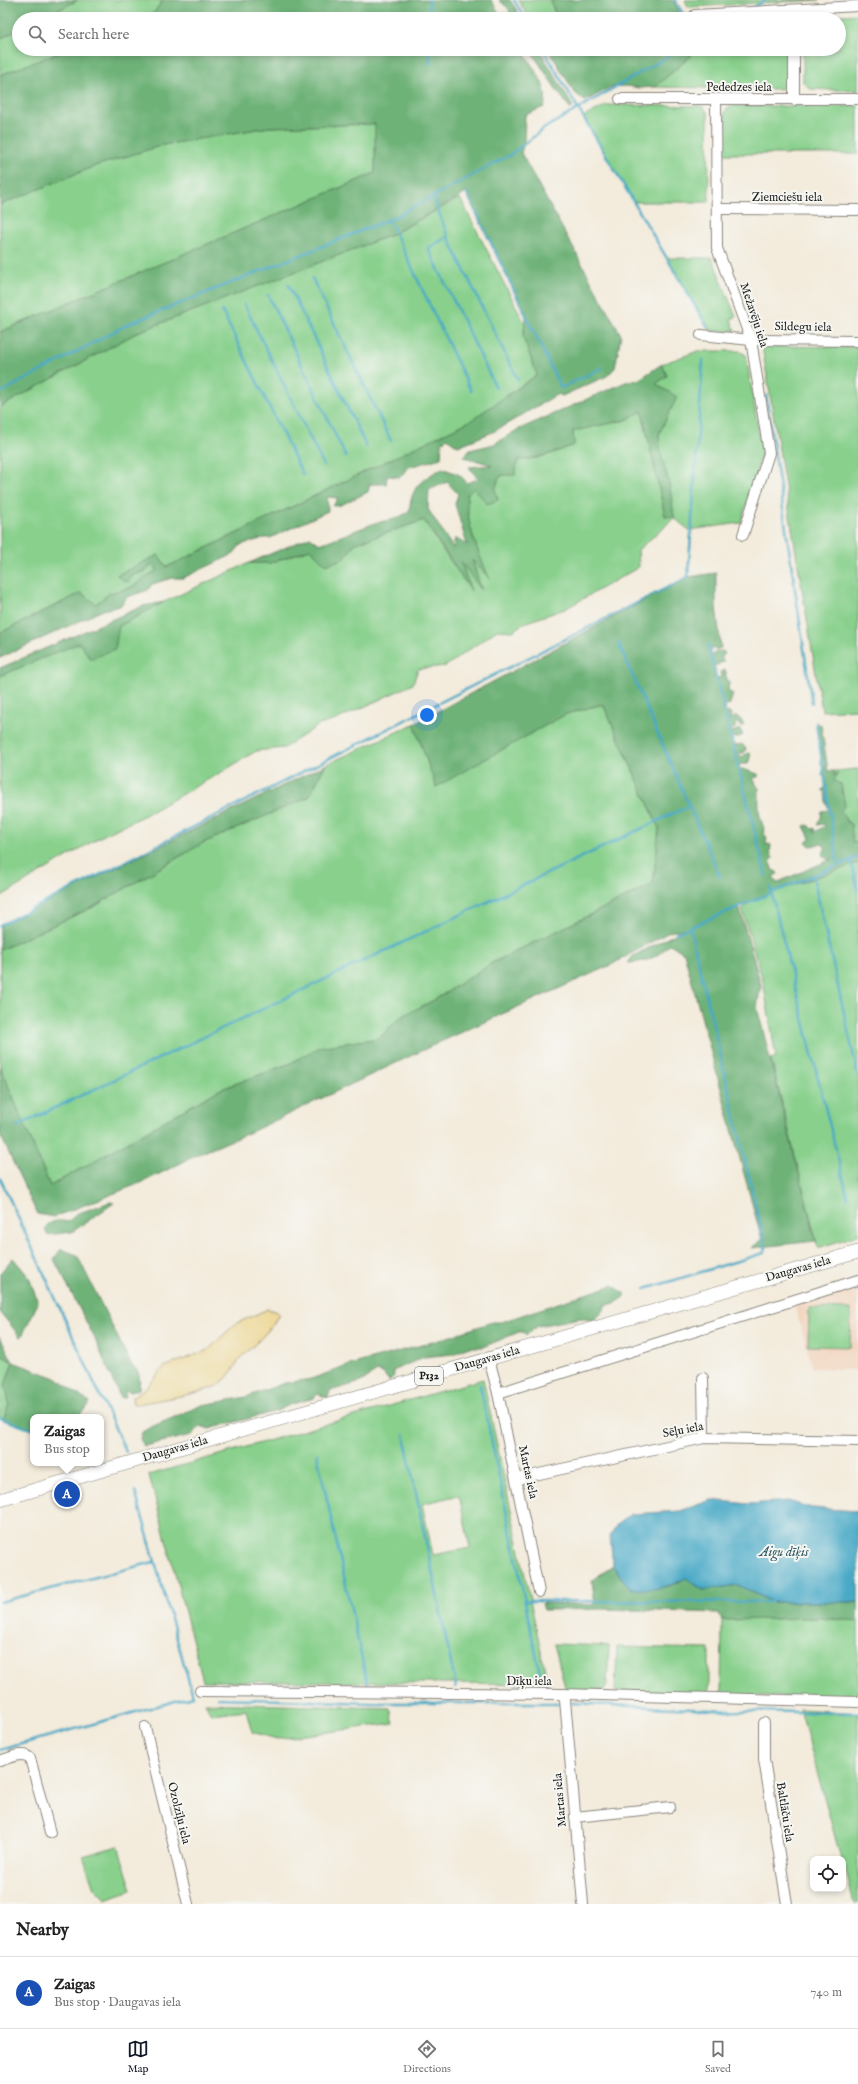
<!DOCTYPE html>
<meta charset="utf-8">
<style>
body{margin:0;font-family:"IM FELL English",serif;background:#f6f6f6;color:#222}
.controls{position:absolute;right:12px;bottom:12px;display:grid;overflow:hidden;border-radius:8px;box-shadow:0 2px 6px #0003}
.controls button{width:36px;height:36px;display:grid;place-items:center;padding:0;border:0;border-bottom:1px solid #e0e0e0;background:#fff;color:#222;font:20px sans-serif}
.you{position:absolute;left:427px;top:715px;width:14px;height:14px;margin:-10px;border:3px solid #fff;border-radius:50%;background:#1a73e8;box-shadow:0 0 0 6px #1a73e833}
.badge{display:grid;place-items:center;width:26px;height:26px;border-radius:50%;background:#111827;color:#fff;font-size:13px;font-weight:700}
.pin{position:absolute;translate:-50% -50%;border:2px solid #fff;box-shadow:0 1px 4px #0006}
.popup{position:absolute;left:30px;top:1414px;width:74px;height:52px;box-sizing:border-box;display:grid;place-content:center;border-radius:8px;background:#fff;filter:drop-shadow(0 1px 3px #0005);font-size:13px;white-space:nowrap;color:#767676}
.popup b{font-size:15px;color:#222}
.popup::after{content:'';position:absolute;left:50%;top:100%;margin-left:-8px;border:8px solid transparent;border-top-color:#fff}
.list{margin:0;padding:0;list-style:none}
h2{display:flex;justify-content:space-between;align-items:center;height:52px;margin:0;padding:0 16px;font-size:17px}
h2 small{font-size:13px;font-weight:400;color:#767676}
.list li{display:grid;grid-template-columns:26px 1fr auto;gap:12px;align-items:center;box-sizing:border-box;height:72px;padding:0 16px;border-top:1px solid #e0e0e0}
.list b{display:block;font-size:15px;white-space:nowrap}
.list p{margin:0;font-size:13px;white-space:nowrap;color:#767676}
.list em{font-size:13px;font-style:normal;color:#767676}
.icon{flex:none;width:22px;height:22px;fill:none;stroke:currentColor;stroke-width:2;stroke-linecap:round;stroke-linejoin:round}
.map{position:relative;flex:none;width:858px;height:1904px;overflow:hidden}
.search{position:absolute;background:#fff;box-shadow:0 2px 6px #0003;left:12px;right:12px;top:12px;height:44px;display:flex;align-items:center;gap:10px;box-sizing:border-box;padding:0 14px;border-radius:22px;color:#767676;font-size:15px}
.sheet{height:124px;background:#fff}
nav{display:flex;justify-content:space-around;align-items:center;box-sizing:border-box;height:56px;border-top:1px solid #e0e0e0;background:#fff;font-size:11px;color:#767676}
nav a{display:grid;justify-items:center;gap:2px}
nav .on{color:#111827}
.map>svg:first-child{display:block}
.built{fill:#f2d4be}
.green{fill:#88d08c;stroke:#527654;fill-rule:evenodd}
.forest{fill:#6eb278;stroke:#45674a;fill-rule:evenodd}
.sand{fill:#eeda9e;stroke:#857b5d}
.water{fill:#47a9c6;stroke:#326271}
.lines{fill:none;stroke-linecap:round;stroke-linejoin:round}
.stream{stroke:#47a9c6;stroke-width:2.5}
.minor-casing{stroke:#88847c;stroke-width:12}
.major-casing{stroke:#88847c;stroke-width:14}
.minor{stroke:#fff;stroke-width:10}
.major{stroke:#fff;stroke-width:13}
.labels{text-anchor:middle;dominant-baseline:central;stroke-width:4;stroke-linejoin:round;paint-order:stroke}
.shield{fill:#f6f6f2;stroke:#5d5d5c;stroke-width:1}
.shield-label{font-size:11px;font-weight:bold;fill:#1c1c1c}
.street-label{font-size:12px;fill:#1c1c1c;stroke:#f6f6f2}
.water-label{font-size:13px;font-style:italic;fill:#2f5b68;stroke:#f6f6f2}
</style>
<div class="map">
<svg width="858" height="1904" viewBox="0 0 858 1904">
<rect width="100%" height="100%" fill="#f6f6f2"/>
<filter id="ink" filterUnits="userSpaceOnUse"><feTurbulence type="fractalNoise" baseFrequency=".025" numOctaves="2"/><feDisplacementMap in="SourceGraphic" scale="8" xChannelSelector="R" yChannelSelector="G"/><feConvolveMatrix kernelMatrix="1 2 1 2 8 2 1 2 1" color-interpolation-filters="sRGB"/></filter>
<filter id="wash" filterUnits="userSpaceOnUse"><feTurbulence type="fractalNoise" baseFrequency=".012" numOctaves="4" result="noise"/><feDisplacementMap in="SourceGraphic" scale="16" xChannelSelector="R" yChannelSelector="G"/><feGaussianBlur stdDeviation="0.9" result="paint"/><feColorMatrix in="noise" values="0 0 0 0 0 0 0 0 0 0 0 0 0 0 0 0 0 1.4 0 .05"/><feComposite in="paint" operator="in"/></filter>
<g filter="url(#wash)">
<rect width="100%" height="100%" fill="#f3ebdb"/>
<path class="built" d="M858 1284V1370L813 1368 794 1304Z"/>
<g class="green">
<path d="M78 0H163L153 14 140 19H40Z"/>
<path d="M518 0H550L557 19H530Z"/>
<path d="M685 0H819L688 7Z"/>
<path d="M858 14V91L810 89 803 82V49H839V19H807L810 17Z"/>
<path d="M19 29V49H69L0 75V39Z"/>
<path d="M692 49H789V82L781 89 655 87 691 56Z"/>
<path d="M607 105 702 106 708 113 709 202H634L583 117Z"/>
<path d="M730 106H858V154H724V113Z"/>
<path d="M376 124 375 173 0 332V205L95 166 163 145 269 127Z"/>
<path d="M460 198 525 324 523 337 537 375 470 421 167 567 158 555 133 574 144 572 154 563 157 570 130 588 110 593 96 604 81 593 0 633V407L138 332 391 235Z"/>
<path d="M667 258H712L736 317 731 319 735 331H710Z"/>
<path d="M762 346 858 347V709L822 711Z"/>
<path d="M698 351H739L746 355 762 452 741 523 689 530 674 518 638 550 639 567 565 609 524 623 513 631 497 630 446 666 418 669 413 684 336 720 319 725 284 748 256 751 227 769 145 815 100 837 0 897V676L119 626 164 602 249 563H270L310 549 345 558 354 544 424 520 442 549 470 589 461 561 481 589 472 559 489 577C477 552 466 523 467 495L474 488 497 500 495 490 499 477 504 475 518 460C538 460 556 452 574 445L573 431 626 420 642 411 665 516 674 517 670 488 660 450 659 434 667 417 656 384 667 376 662 364Z"/>
<path d="M603 704 659 828 653 884 492 963 436 999 401 1017 379 1038 319 1047 291 1063 219 1090 50 1186 0 1066V950L95 906 203 843 309 797 325 765 414 724 436 786 566 714Z"/>
<path d="M858 769V831L855 836 858 842 853 844 851 824C839 819 833 783 834 771Z"/>
<path d="M858 863V1235L818 1248 771 1059 776 1057 763 981 742 909C754 894 835 871 858 863Z"/>
<path d="M809 1308 851 1309 850 1347 808 1346Z"/>
<path d="M0 1355 13 1362 5 1385 9 1404 3 1420 0 1419Z"/>
<path d="M483 1379 548 1684 203 1681 149 1475ZM459 1495 470 1548 433 1555 422 1504Z"/>
<path d="M818 1618 858 1621V1700L721 1694 722 1620Z"/>
<path d="M554 1644 609 1646 607 1684 604 1690 566 1691Z"/>
<path d="M617 1647 709 1649V1694L615 1692Z"/>
<path d="M205 1703 390 1708 394 1723 277 1739 252 1732 246 1710 211 1714Z"/>
<path d="M800 1709 858 1713V1904H854L843 1859H841Z"/>
<path d="M118 1846 132 1890 105 1899 94 1888 83 1856Z"/>
</g>
<g class="forest">
<path d="M0 0H78L40 19H19V29L0 39Z"/>
<path d="M163 0H491L503 19H140L153 14Z"/>
<path d="M499 0H510L522 19H513L515 16 510 15 509 9Z"/>
<path d="M551 0H673L683 19H557Z"/>
<path d="M69 49H521C531 65 551 87 544 107L525 115 524 143 521 153 621 335 615 368 607 376 562 396 558 394 493 432 458 446 447 438 442 443 441 458 409 467 400 477 387 476 386 484H370L368 492 341 505 333 506 338 498 327 497 328 511 270 538H264L240 545 234 554 183 578H172L152 584 148 590 127 597 120 606 103 610 0 658V633L81 593 96 604 110 593 130 588 157 570 154 563 144 572 133 574 128 582 122 580 117 575 158 555 167 567 470 421 537 375 523 337 526 316 466 193 391 235 138 332 0 407V332L375 173V124L269 127 163 145 95 166 0 205V75Z"/>
<path d="M529 49H539L573 107 571 109C555 90 544 69 529 49Z"/>
<path d="M548 49 564 50 692 49 691 56 655 87 640 88 627 86 611 87 585 101 575 93Z"/>
<path d="M662 364 667 376 656 384 677 397 659 434 660 450 670 488 674 517 665 516 642 411 626 420 573 431 574 445C556 452 538 459 518 460L515 475H504L499 477 495 490 498 500 487 504 474 488 467 495C466 524 478 553 490 579L472 560 482 591 461 562 471 591 424 520 354 544 345 558 326 565 310 549 270 563H249L310 537 320 544 375 523 395 519 409 512C412 485 420 481 442 468L460 475 467 483 478 479 469 467 492 465 464 457 470 450 494 444 517 430 628 381 638 380ZM447 482 458 494 455 504 467 545 455 538 453 548 428 509 429 490Z"/>
<path d="M716 573V605L721 648 716 650 713 647 710 651 712 656 715 652 723 651 725 653 721 659 724 661 714 667 716 670 714 674 718 678 721 677 720 672 724 670 727 673 725 674 729 683 728 691 733 694 730 704 725 706 726 715 728 712 731 713 730 719 737 716 741 720 744 726H740L736 721 735 728 730 730 732 732 740 729 743 735 736 738 732 737V741L736 746 742 744 746 749 744 753H738L742 757 748 753 751 754 748 764H740L739 768 758 774V777L753 778 757 786 759 788C759 805 757 814 765 830L764 834 767 837 766 845 769 844 771 845 770 853 773 858 770 863 773 871H776L778 874 773 876 776 883 832 859H827L822 855 826 847 821 844 810 846 806 843 810 838 804 826 808 825 812 829 815 828V832L825 826 824 824 817 825 821 818 822 811 829 810 826 803 825 792 822 790 827 786 825 776 821 775 824 771V765L820 763 823 760 816 723 821 725 828 771H834V775L838 773 834 781 841 784 845 806 841 810 847 822 851 824 853 843 858 842V863L771 893 739 907 761 985 757 1007 816 1241 751 1248 762 1240 684 953 670 944C656 958 648 962 628 963L633 956 687 928 669 932 611 965 438 1043 251 1132 197 1155 143 1182 54 1217 37 1214 0 1134V1066L50 1186 219 1090 291 1063 319 1047 379 1038 401 1017 436 999 492 963 653 884 659 828 603 704 566 714 436 787 414 724 688 577Z"/>
<path d="M164 602 119 626 115 649 91 659 79 643 0 676V668L143 606Z"/>
<path d="M325 765 309 797 203 843 95 906 0 950V925Z"/>
<path d="M110 1202 114 1203 72 1232 47 1235 45 1228C50 1220 60 1220 68 1222L76 1214Z"/>
<path d="M61 1249 77 1255 132 1366C141 1371 140 1380 139 1389L131 1392 124 1391 126 1396 124 1398 120 1397 94 1337 54 1259Z"/>
<path d="M13 1258 29 1277 38 1303 21 1338 0 1312V1273Z"/>
<path d="M613 1285 625 1294C622 1302 613 1304 605 1305L604 1310 594 1321 580 1318 538 1326 526 1335 523 1332H519L483 1347H469L453 1354 424 1357 393 1371 394 1376 389 1381 383 1373 377 1371 361 1382 330 1391 328 1398 318 1394 314 1398 291 1404 277 1411 209 1429 201 1426 192 1435 144 1446 140 1439 142 1432 149 1428 202 1405 246 1397 285 1383 311 1379 350 1365 436 1341 492 1322H501Z"/>
<path d="M0 1337 13 1362 56 1378 90 1403 78 1417H33V1430L3 1420 9 1404 5 1385 13 1362 0 1355Z"/>
<path d="M613 1566 630 1589 670 1586 686 1578 703 1590 738 1585 772 1602H858V1621L818 1618 722 1620 718 1613 603 1609 544 1610 542 1603 595 1605 592 1580Z"/>
</g>
<path class="sand" d="M268 1309 279 1313C271 1332 255 1343 241 1358 234 1366 230 1377 220 1384 209 1393 150 1401 133 1405L132 1397 148 1386 164 1367 208 1350 235 1324Z"/>
<path class="water" d="M711 1500 749 1504 788 1501 812 1508 858 1511V1602H772L738 1585 703 1590 686 1578C665 1589 653 1590 630 1589L613 1566 610 1536 617 1524 631 1514 680 1511Z"/>
<g class="lines">
<g class="stream">
<path d="M429 0V19"/>
<path d="M514 0 525 19"/>
<path d="M675 0 686 19"/>
<path d="M753 8 766 0"/>
<path d="M733 19 738 16"/>
<path d="M430 49V64"/>
<path d="M543 49 707 326"/>
<path d="M467 193 561 388 602 368"/>
<path d="M433 196 448 237 518 380"/>
<path d="M389 220 471 391"/>
<path d="M448 237 428 248 496 388"/>
<path d="M312 278 391 441"/>
<path d="M288 284 366 446"/>
<path d="M268 295 346 457"/>
<path d="M244 304 324 466"/>
<path d="M222 311 303 475"/>
<path d="M0 393 128 324 393 218 510 155 545 128 681 49"/>
<path d="M766 395 812 703"/>
<path d="M618 642 720 877"/>
<path d="M708 645 766 876"/>
<path d="M816 723 838 865"/>
<path d="M851 860 858 892"/>
<path d="M813 876 858 1075"/>
<path d="M770 887 848 1198"/>
<path d="M0 925 688 577 703 360"/>
<path d="M676 933 858 857"/>
<path d="M17 1126 689 806"/>
<path d="M0 1178 126 1452"/>
<path d="M645 1289 764 1253 766 1249 690 927"/>
<path d="M480 1385 543 1688"/>
<path d="M0 1418 33 1430"/>
<path d="M404 1435 456 1687"/>
<path d="M317 1454 368 1686"/>
<path d="M525 1601 772 1602"/>
<path d="M0 1602 154 1562"/>
<path d="M217 1698 371 1703H559"/>
<path d="M572 1703 732 1711 858 1713"/>
<path d="M0 1750 193 1696 135 1491"/>
</g>
</g>
</g>
<g filter="url(#ink)">
<g class="lines">
<defs>
<g id="minor">
<path d="M695 15 858 6"/>
<path d="M620 99H858"/>
<path d="M716 100 717 248 751 340 769 453 743 535"/>
<path d="M794 100V49"/>
<path d="M717 209 858 210"/>
<path d="M701 335 751 340 858 341"/>
<path d="M489 1359 498 1393 539 1592"/>
<path d="M703 1378 704 1438"/>
<path d="M498 1393 858 1280"/>
<path d="M516 1479 704 1438 858 1441"/>
<path d="M200 1691 563 1694 858 1702"/>
<path d="M563 1694 565 1700 583 1904"/>
<path d="M764 1723V1759L787 1904"/>
<path d="M145 1727 188 1904"/>
<path d="M0 1761C9 1758 22 1751 30 1758L50 1833"/>
<path d="M575 1817 670 1807"/>
</g>
<path id="major" d="M0 1500 858 1252"/>
</defs>
<use href="#minor" class="minor-casing"/>
<use href="#major" class="major-casing"/>
<use href="#minor" class="minor"/>
<use href="#major" class="major"/>
</g>
</g>
<g class="labels">
<rect class="shield" x="415" y="1367" width="28" height="18" rx="3"/>
<g class="shield-label">
<text x="429" y="1376">P132</text>
</g>
<g class="street-label">
<text x="739" y="87">Pededzes iela</text>
<text x="787" y="197">Ziemciešu iela</text>
<text transform="translate(754 315) rotate(72)">Mežavēju iela</text>
<text transform="translate(803 327) rotate(1)">Sildegu iela</text>
<text transform="translate(798 1269) rotate(-16)">Daugavas iela</text>
<text transform="translate(487 1359) rotate(-16)">Daugavas iela</text>
<text transform="translate(683 1430) rotate(-11)">Sēļu iela</text>
<text transform="translate(175 1449) rotate(-16)">Daugavas iela</text>
<text transform="translate(528 1472) rotate(78)">Martas iela</text>
<text x="529" y="1681">Dīķu iela</text>
<text transform="translate(560 1800) rotate(-95)">Martas iela</text>
<text transform="translate(785 1812) rotate(81)">Baltlāču iela</text>
<text transform="translate(179 1813) rotate(76)">Ozolzīļu iela</text>
</g>
<g class="water-label">
<text x="784" y="1552">Aigu dīķis</text>
</g>
</g>
</svg>
<div class="controls">
<button><svg class="icon" aria-label="locate" viewBox="0 0 24 24"><circle cx="12" cy="12" r="6"/><path d="M12 2v4M12 18v4M2 12h4M18 12h4"/></svg></button>
</div>
<div class="you"></div>
<div class="pin badge" style="left:67px;top:1494px;background:#1a4fb4">A</div>
<div class="popup"><b>Zaigas</b>Bus stop</div>
<div class="search"><svg class="icon" aria-label="search" viewBox="0 0 24 24"><circle cx="10" cy="10" r="6"/><path d="M15 15l6 6"/></svg>Search here</div>
</div>
<section class="sheet">
<h2>Nearby<small></small></h2>
<ul class="list">
<li><span class="badge" style="background:#1a4fb4">A</span><div><b>Zaigas</b><p>Bus stop · Daugavas iela</p></div><em>740 m</em></li>
</ul>
</section>
<nav>
<a class="on"><svg class="icon" aria-label="map" viewBox="0 0 24 24"><path d="M3 6l6-2 6 2 6-2v14l-6 2-6-2-6 2zM9 4v14M15 6v14"/></svg>Map</a>
<a><svg class="icon" aria-label="directions" viewBox="0 0 24 24"><path d="M12 3l9 9-9 9-9-9zM9 14v-3h6M13 9l2 2-2 2"/></svg>Directions</a>
<a><svg class="icon" aria-label="saved" viewBox="0 0 24 24"><path d="M7 4h10v16l-5-4-5 4z"/></svg>Saved</a>
</nav>
